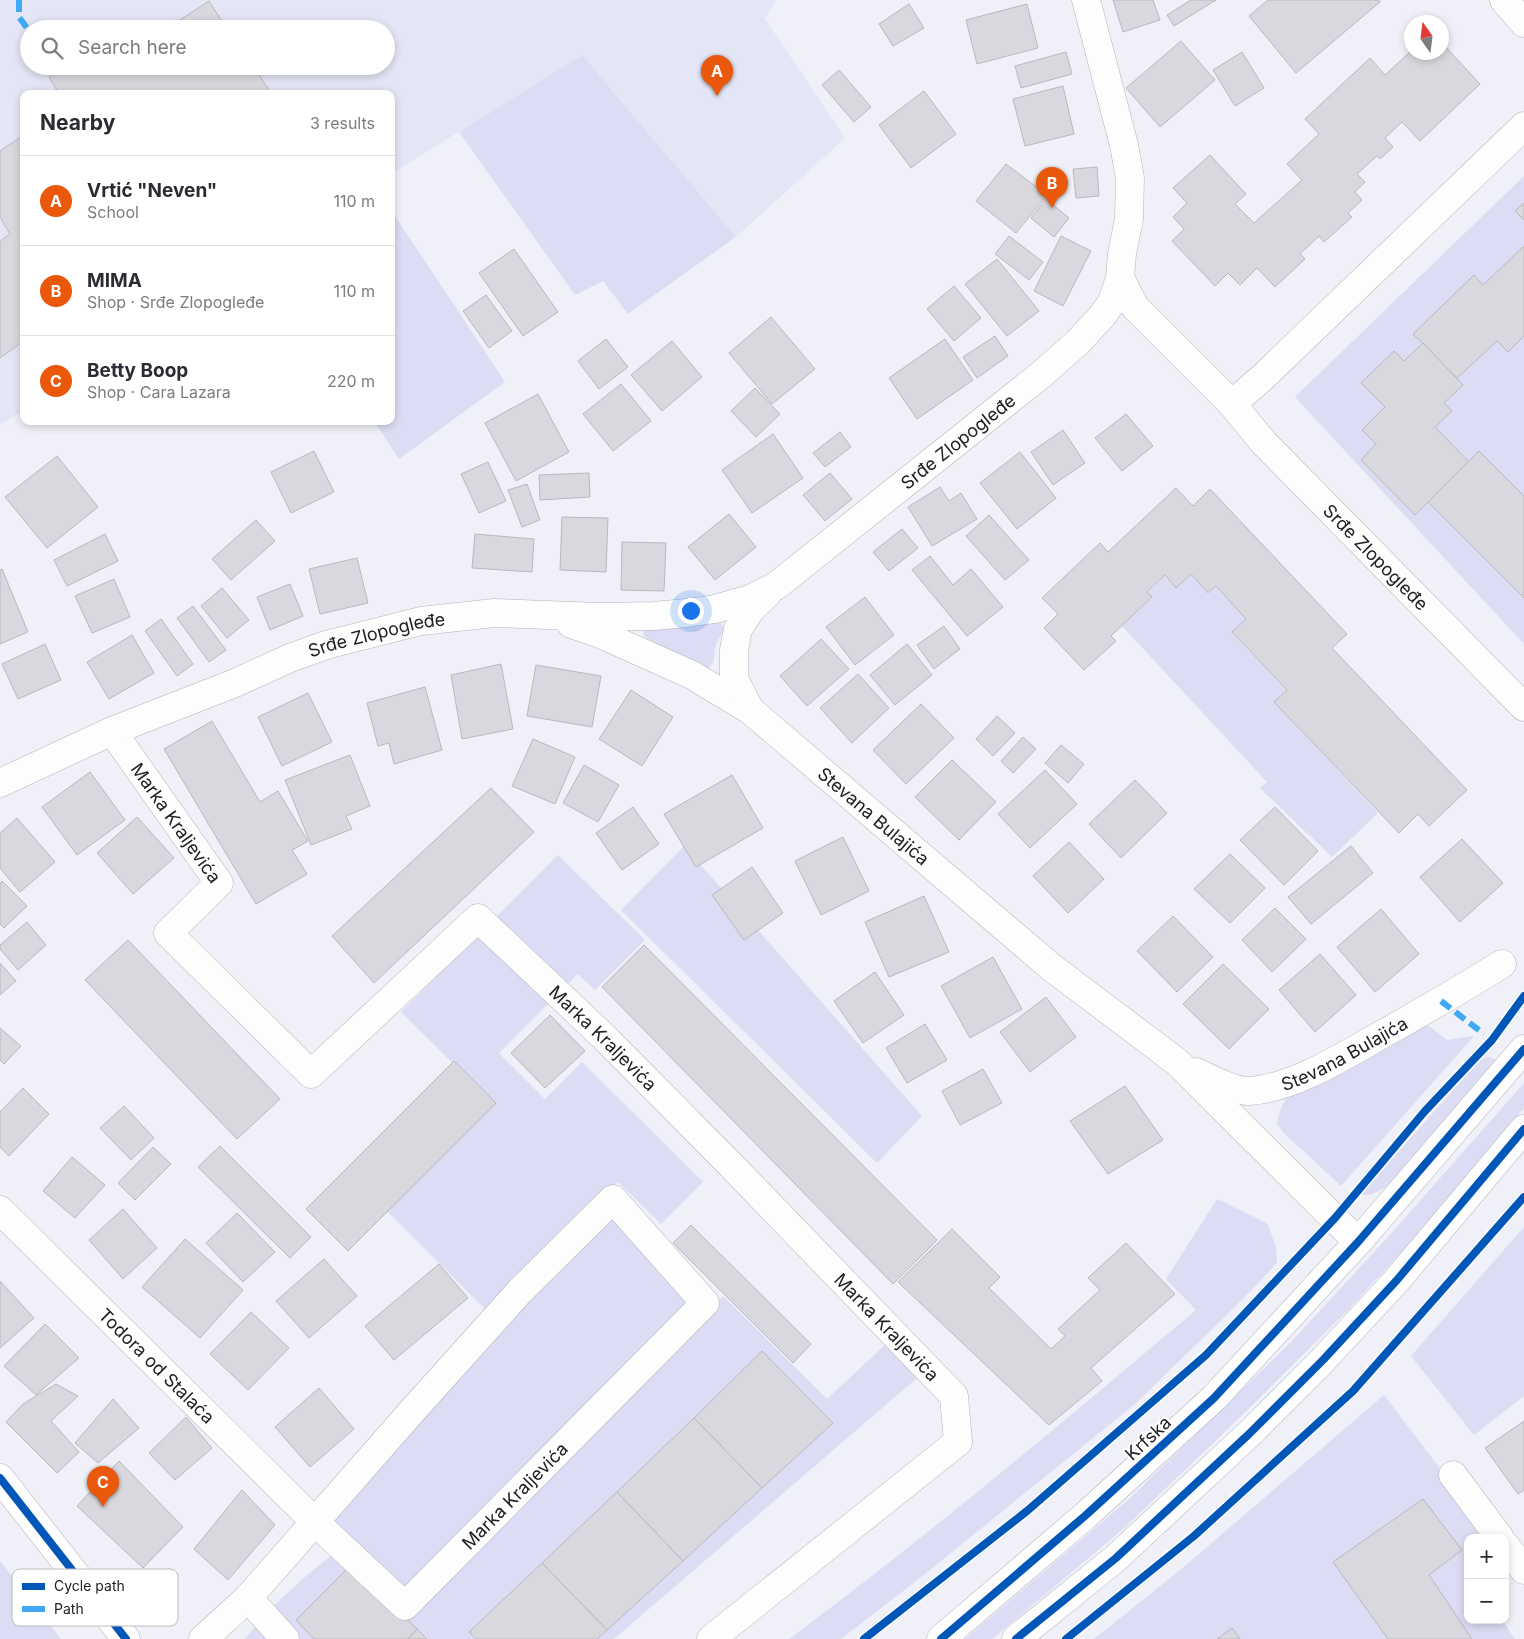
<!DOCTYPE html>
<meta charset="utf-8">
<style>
body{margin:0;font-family:Inter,sans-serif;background:#f7f7f7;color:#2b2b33}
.controls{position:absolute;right:15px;bottom:15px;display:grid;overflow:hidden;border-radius:10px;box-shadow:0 2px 8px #0003}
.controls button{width:45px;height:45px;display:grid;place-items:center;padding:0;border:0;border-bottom:1px solid #e1e1e2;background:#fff;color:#2b2b33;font:25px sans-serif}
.compass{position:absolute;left:1404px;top:15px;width:45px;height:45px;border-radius:50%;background:#fff;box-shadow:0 2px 8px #0003;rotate:346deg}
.you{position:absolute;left:690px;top:610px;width:18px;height:18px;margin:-12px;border:4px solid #fff;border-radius:50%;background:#1a73e8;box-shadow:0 0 0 8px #1a73e833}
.badge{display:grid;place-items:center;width:32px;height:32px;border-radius:50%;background:#ea580c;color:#fff;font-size:16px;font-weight:700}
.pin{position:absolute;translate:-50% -41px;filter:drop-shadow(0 1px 2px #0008)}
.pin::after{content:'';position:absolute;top:26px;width:18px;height:15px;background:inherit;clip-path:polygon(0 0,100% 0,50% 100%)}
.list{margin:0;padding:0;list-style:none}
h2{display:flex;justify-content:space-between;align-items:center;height:65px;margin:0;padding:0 20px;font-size:21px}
h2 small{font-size:16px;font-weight:400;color:#7c7c81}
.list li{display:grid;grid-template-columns:32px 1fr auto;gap:15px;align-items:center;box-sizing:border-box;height:90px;padding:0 20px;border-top:1px solid #e1e1e2}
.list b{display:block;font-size:19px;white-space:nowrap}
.list p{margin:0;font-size:16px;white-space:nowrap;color:#7c7c81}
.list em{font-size:16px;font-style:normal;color:#7c7c81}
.icon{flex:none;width:28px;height:28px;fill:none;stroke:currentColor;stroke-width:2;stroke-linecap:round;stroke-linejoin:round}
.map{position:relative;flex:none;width:1524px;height:1639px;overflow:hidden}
.search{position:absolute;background:#fff;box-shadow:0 2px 8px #0003;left:20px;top:20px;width:375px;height:55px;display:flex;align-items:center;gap:12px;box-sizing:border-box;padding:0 18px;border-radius:28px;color:#7c7c81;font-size:19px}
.panel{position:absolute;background:#fff;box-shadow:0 2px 8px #0003;left:20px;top:90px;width:375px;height:335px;border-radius:10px}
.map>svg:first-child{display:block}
.built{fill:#e4e5f5;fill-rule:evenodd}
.green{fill:#dcdcf4}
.building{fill:#d8d8de;stroke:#b8b8be}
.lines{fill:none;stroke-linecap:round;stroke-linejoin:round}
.minor-casing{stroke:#b3b3b9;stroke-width:29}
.major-casing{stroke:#b3b3b9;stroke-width:29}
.minor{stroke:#fdfdfe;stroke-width:28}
.major{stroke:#fdfdfe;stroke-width:28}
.quiet{stroke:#3fa9f5;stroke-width:6;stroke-dasharray:12 6;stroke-linecap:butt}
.cycleway-casing{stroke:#fff;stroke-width:11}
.cycleway{stroke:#0057b8;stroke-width:8}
.labels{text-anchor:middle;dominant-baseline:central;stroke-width:4;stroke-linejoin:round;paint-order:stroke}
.street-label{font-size:18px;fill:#202025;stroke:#fff}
.key{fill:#fff;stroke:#bcbcbe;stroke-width:1}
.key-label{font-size:14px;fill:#202025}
</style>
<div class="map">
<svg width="1524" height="1639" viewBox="0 0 1524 1639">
<rect width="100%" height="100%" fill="#f0f0f8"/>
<path class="built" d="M0 0H776L765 19 845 138 736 237 582 55 391 174V94H24V410L0 425ZM29 29H386V66H29Z"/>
<g class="green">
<path d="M582 55 736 237 628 314 603 281 575 295 459 132Z"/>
<path d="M1524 176V644L1295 397Z"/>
<path d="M391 210 505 382 399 459 374 421H391Z"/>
<path d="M1191 574 1208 594 1216 587 1246 619 1232 633 1286 690 1274 702 1378 813 1332 857 1260 788 1267 782 1122 626 1152 598 1148 592 1165 576 1176 588Z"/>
<path d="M715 620 721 623 724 630C721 635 717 640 716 645 713 655 717 663 706 670L646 638 643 634 645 629 653 627H684Z"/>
<path d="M684 846 922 1116 877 1163 621 910Z"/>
<path d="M558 855 645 940 595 990 578 974 499 1053 545 1099 582 1062 703 1182 661 1224 618 1182 488 1312 387 1211 494 1104 401 1012Z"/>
<path d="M1426 1024 1447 1040 1474 1036 1341 1186 1284 1133 1277 1123 1281 1108 1289 1094Z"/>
<path d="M1488 1057 1496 1059 1393 1182C1383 1189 1373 1196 1360 1195L1480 1060Z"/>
<path d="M1524 1083V1108L1420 1232 1347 1311 1227 1430 1122 1530 992 1639H965L1128 1500 1291 1342 1388 1237Z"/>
<path d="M622 1193 713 1290 406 1599 321 1520Z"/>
<path d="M1217 1199 1267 1223 1276 1246 1277 1263 1235 1307 1135 1404 920 1578 841 1639H789C929 1535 1063 1422 1196 1310L1166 1279Z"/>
<path d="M1524 1227V1396L1474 1435 1411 1356Z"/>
<path d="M723 1296 827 1399 886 1344 917 1378 614 1639H245C272 1604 304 1577 338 1550L407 1613Z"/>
<path d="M1384 1395 1493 1538H1468V1567L1466 1569 1468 1572V1620H1502L1515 1639H1094L1185 1566Z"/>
<path d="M0 1561 61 1639H0Z"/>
</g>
<g class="building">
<path d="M1113 0H1153L1160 20 1123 32Z"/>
<path d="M1191 0H1216L1174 26 1167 15Z"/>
<path d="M1268 0H1379L1380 2 1296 73 1249 16Z"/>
<path d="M209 1 227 29H166Z"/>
<path d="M909 4 924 28 893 46 879 24Z"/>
<path d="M1027 4 1038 48 977 64 966 20Z"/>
<path d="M1181 41 1215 80 1160 127 1126 88Z"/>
<path d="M1442 43 1480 84 1420 141 1402 122 1385 138 1393 147 1380 159 1377 156 1357 174 1365 182 1355 192 1362 200 1348 213 1352 217 1324 242 1319 236 1300 254 1305 259 1275 287 1257 268 1240 285 1228 273 1215 286 1172 241 1184 229 1173 217 1187 203 1173 188 1210 155 1246 194 1235 204 1254 223 1302 180 1287 164 1319 134 1305 119 1370 58 1385 75 1412 50V52H1442Z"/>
<path d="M1066 52 1072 74 1021 88 1015 66Z"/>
<path d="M1242 52 1264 88 1235 106 1213 70Z"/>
<path d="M65 66H101L104 70 110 66H253L272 94H59L49 77 65 67Z"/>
<path d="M839 70 871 107 854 122 822 85Z"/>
<path d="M1063 86 1074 134 1025 146 1013 99Z"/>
<path d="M924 91 956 134 911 168 879 125Z"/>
<path d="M24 135V341L0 358V241L10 234 0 217V151Z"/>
<path d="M1006 164 1047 195 1016 233 976 201Z"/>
<path d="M1097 167 1099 196 1076 198 1073 169Z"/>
<path d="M1046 199 1069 218 1054 237 1031 218Z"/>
<path d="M1524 203V220L1515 211Z"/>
<path d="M1009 236 1043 262 1029 280 995 254Z"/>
<path d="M1061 236 1091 251 1063 306 1034 291Z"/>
<path d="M1524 246V336L1508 352 1497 341 1457 378 1413 334 1474 275 1483 285Z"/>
<path d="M514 249 558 312 523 336 479 273Z"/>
<path d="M997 259 1039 311 1007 336 965 284Z"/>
<path d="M954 286 981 318 954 341 927 309Z"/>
<path d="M486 295 512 331 489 348 463 311Z"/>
<path d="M771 317 815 369 772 404 729 353Z"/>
<path d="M995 336 1008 356 977 378 963 357Z"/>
<path d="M606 339 628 367 599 389 578 361Z"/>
<path d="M945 339 973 380 917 419 889 378Z"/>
<path d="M672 341 702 377 662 411 631 375Z"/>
<path d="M1423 343 1463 385 1444 403 1452 411 1435 427 1469 462 1415 515 1361 460 1376 444 1362 430 1385 407 1361 383 1394 351 1404 361Z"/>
<path d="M621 384 651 421 613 451 583 414Z"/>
<path d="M755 388 780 414 756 437 731 411Z"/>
<path d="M538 394 569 452 516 481 485 423Z"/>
<path d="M1126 414 1153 446 1122 471 1095 438Z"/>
<path d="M1063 430 1085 463 1053 485 1031 452Z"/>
<path d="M840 432 851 447 825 467 813 453Z"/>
<path d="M773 434 803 478 752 513 722 470Z"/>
<path d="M314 451 334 492 291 513 271 472Z"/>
<path d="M1479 451 1524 496V598L1428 502Z"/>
<path d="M1020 452 1056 498 1017 529 980 483Z"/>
<path d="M57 456 98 507 47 548 5 497Z"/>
<path d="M488 462 506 501 479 513 461 474Z"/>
<path d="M589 473 590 497 540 500 539 475Z"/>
<path d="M830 473 852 499 825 521 803 495Z"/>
<path d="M527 484 540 520 522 527 508 490Z"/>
<path d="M940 487 949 501 961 493 977 519 932 546 908 507Z"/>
<path d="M1176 488 1193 506 1210 489 1347 634 1332 648 1467 790 1429 826 1418 814 1399 833 1274 702 1287 690 1232 632 1246 619 1216 586 1208 593 1191 574 1176 588 1165 575 1147 592 1152 597 1111 636 1116 641 1084 670 1044 628 1058 614 1042 598 1100 543 1108 552Z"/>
<path d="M729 514 756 547 715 580 688 547Z"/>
<path d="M989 515 1029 560 1005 580 966 536Z"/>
<path d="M562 517 608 518 606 572 560 570Z"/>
<path d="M256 520 275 541 231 580 212 559Z"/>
<path d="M902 529 918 548 889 571 873 552Z"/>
<path d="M105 534 118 561 67 586 54 560Z"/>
<path d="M475 534 534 539 532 572 472 568Z"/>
<path d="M622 542 666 543 664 591 621 590Z"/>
<path d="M930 556 953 585 971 569 1003 607 967 636 912 570Z"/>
<path d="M357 558 368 603 320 614 309 569Z"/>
<path d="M2 569 28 632 0 644V570Z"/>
<path d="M114 579 130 617 92 633 75 596Z"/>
<path d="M290 584 303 616 270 630 257 597Z"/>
<path d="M222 588 249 620 227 638 201 606Z"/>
<path d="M865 597 894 635 855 665 826 627Z"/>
<path d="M193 606 226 650 209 662 177 618Z"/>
<path d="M161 619 193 664 177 676 145 631Z"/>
<path d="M944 626 960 649 934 669 917 645Z"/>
<path d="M132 635 154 673 109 699 87 662Z"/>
<path d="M821 639 849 669 807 706 780 676Z"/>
<path d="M45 644 61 680 18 699 2 664Z"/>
<path d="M907 644 932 675 895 705 870 675Z"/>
<path d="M501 664 513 729 462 739 451 675Z"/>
<path d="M536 665 601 676 592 727 527 716Z"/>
<path d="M858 674 889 708 852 743 820 708Z"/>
<path d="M425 687 442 750 394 764 389 743 378 746 367 703Z"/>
<path d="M631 690 673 717 642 766 599 739Z"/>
<path d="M308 693 332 742 282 766 258 717Z"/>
<path d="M921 704 954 738 906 784 873 750Z"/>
<path d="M997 716 1015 733 993 756 976 739Z"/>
<path d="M212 721 260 802 278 791 308 841 292 850 307 874 256 904 164 749Z"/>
<path d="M1023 737 1036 749 1013 773 1001 761Z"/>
<path d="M533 739 575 757 555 804 512 786Z"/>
<path d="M1061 745 1084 764 1068 783 1045 763Z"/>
<path d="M350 755 370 806 346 816 352 829 311 845 285 780Z"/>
<path d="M952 760 996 802 959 840 915 797Z"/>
<path d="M584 765 619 785 598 822 563 803Z"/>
<path d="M1045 770 1077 804 1030 848 998 814Z"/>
<path d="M90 772 125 820 77 855 42 807Z"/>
<path d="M732 775 763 828 696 867 664 814Z"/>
<path d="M1135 780 1167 813 1121 858 1089 824Z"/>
<path d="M491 788 534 832 374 983 332 936Z"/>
<path d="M633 807 659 844 622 870 596 833Z"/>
<path d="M1275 807 1318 851 1284 885 1240 840Z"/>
<path d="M137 817 174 858 133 894 97 853Z"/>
<path d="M17 818 55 862 20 892 0 868V833Z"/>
<path d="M843 837 869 891 821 915 795 861Z"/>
<path d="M1462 839 1503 883 1460 922 1420 877Z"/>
<path d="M1069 842 1104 879 1068 913 1033 876Z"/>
<path d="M1351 846 1373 873 1311 924 1288 897Z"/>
<path d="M1230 854 1265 888 1230 923 1194 889Z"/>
<path d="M752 867 783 913 744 940 712 895Z"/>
<path d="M2 881 27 906 4 928 0 924V884Z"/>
<path d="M924 896 949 952 889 977 865 922Z"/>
<path d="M1275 908 1306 939 1272 972 1242 940Z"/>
<path d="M1381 909 1419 954 1375 992 1337 947Z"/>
<path d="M1173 916 1213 957 1177 992 1137 951Z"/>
<path d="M27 922 46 945 18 970 0 949V945Z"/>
<path d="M128 940 280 1099 237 1139 85 980Z"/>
<path d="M644 945 937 1240 893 1284 602 987Z"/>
<path d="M1320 954 1356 995 1315 1032 1279 990Z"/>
<path d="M993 957 1022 1009 970 1038 941 986Z"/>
<path d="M0 963 16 981 0 995Z"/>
<path d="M1223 964 1269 1009 1229 1049 1183 1004Z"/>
<path d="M875 972 904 1015 863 1043 834 1001Z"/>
<path d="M1046 997 1076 1037 1030 1072 1000 1032Z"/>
<path d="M550 1015 585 1051 545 1088 511 1053Z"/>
<path d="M925 1024 947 1060 907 1083 886 1048Z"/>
<path d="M0 1028 21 1046 4 1064 0 1060Z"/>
<path d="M454 1061 496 1103 348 1251 306 1209Z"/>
<path d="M983 1069 1002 1103 960 1125 942 1091Z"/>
<path d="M1125 1086 1163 1140 1108 1174 1070 1121Z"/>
<path d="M23 1088 49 1114 9 1156 0 1147V1112Z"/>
<path d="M124 1106 154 1138 131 1160 100 1128Z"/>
<path d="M220 1146 311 1237 290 1258 198 1167Z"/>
<path d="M153 1147 171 1164 135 1200 118 1183Z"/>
<path d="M72 1157 105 1185 75 1218 43 1191Z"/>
<path d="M123 1209 157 1248 123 1279 89 1240Z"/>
<path d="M237 1213 275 1252 243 1282 206 1243Z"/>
<path d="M691 1225 811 1344 793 1363 673 1243Z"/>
<path d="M952 1229 1000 1277 989 1288 1051 1349 1065 1336 1058 1329 1100 1290 1088 1278 1126 1243 1175 1294 1091 1368 1102 1381 1049 1425 898 1282Z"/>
<path d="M185 1239 243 1290 200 1338 142 1287Z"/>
<path d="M324 1259 357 1296 309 1338 276 1301Z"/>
<path d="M439 1264 468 1298 394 1360 365 1326Z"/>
<path d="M0 1281 34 1318 0 1348Z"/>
<path d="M251 1312 289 1348 248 1390 210 1354Z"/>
<path d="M45 1324 79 1358 36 1395 4 1366Z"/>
<path d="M762 1351 833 1423 762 1488 694 1418Z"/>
<path d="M56 1384 78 1396 51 1421 79 1452 57 1473 6 1422 23 1404Z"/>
<path d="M319 1388 354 1429 310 1467 275 1427Z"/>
<path d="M113 1399 139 1428 98 1463 75 1443Z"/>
<path d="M186 1417 212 1448 175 1480 149 1453Z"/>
<path d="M694 1418 762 1488 683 1561 617 1492Z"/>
<path d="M1524 1421V1490L1518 1494 1485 1448Z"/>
<path d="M119 1461 183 1527 143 1568 77 1506Z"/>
<path d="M242 1490 275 1525 228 1580 194 1549Z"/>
<path d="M617 1492 683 1561 607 1630 542 1563Z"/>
<path d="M1423 1499 1462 1550 1429 1575 1472 1639H1388L1333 1562Z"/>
<path d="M542 1563 607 1630 597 1639H476L469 1632Z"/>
<path d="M351 1565 417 1629 408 1639H314L296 1620Z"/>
<path d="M1232 1628 1240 1639H1217Z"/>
<path d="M417 1629 427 1639H408Z"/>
</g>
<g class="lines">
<defs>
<g id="minor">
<path d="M1504 0 1524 23"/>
<path id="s1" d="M1120 278 1135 307 1232 404 1264 443 1524 707"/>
<path d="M1232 404 1263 377 1524 126"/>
<path id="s2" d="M571 624 598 633 692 675 750 710 1051 967 1177 1062 1358 1242"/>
<path d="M750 710 734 679V650L738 629 751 609 767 594"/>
<path id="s3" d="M112 731 219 883 168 933 311 1074 478 918 605 1038 727 1161 954 1396 958 1442 711 1639"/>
<path id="s4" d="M0 783 112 731 235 683 290 658 326 645 421 621 494 613 600 617 654 616 686 613 715 609 750 599 776 586 1042 374 1078 342 1102 316 1112 302 1120 278 1122 254 1129 219 1130 178 1124 145 1086 0"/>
<path id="s5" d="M1196 1072C1209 1078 1235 1092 1249 1091 1290 1089 1339 1059 1374 1039 1417 1015 1460 990 1502 964"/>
<path id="s6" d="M0 1210 314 1521 405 1606 705 1303 613 1199 520 1291 413 1410 248 1598 203 1639"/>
<path d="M1453 1475 1500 1538"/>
<path d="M0 1478 126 1639"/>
<path d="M1505 1545 1524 1570"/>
<path d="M248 1598 285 1639"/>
</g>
<g id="major">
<path d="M941 1639 1086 1515 1214 1398 1358 1242 1524 1049"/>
<path d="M1016 1639 1116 1558 1249 1434 1323 1360 1397 1280 1524 1129"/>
</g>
</defs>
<use href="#minor" class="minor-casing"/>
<use href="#major" class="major-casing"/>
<use href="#minor" class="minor"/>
<use href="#major" class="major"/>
<g class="quiet">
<path d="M19 0V17L29 31"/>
<path d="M53 66 57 72"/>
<path d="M1441 1001 1484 1034"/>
</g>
<defs>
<g id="cycleway">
<path d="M0 1478 126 1639"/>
<path d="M864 1639 1027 1511 1206 1355 1335 1218 1425 1111 1492 1040 1524 996"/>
<path d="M941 1639 1086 1515 1214 1398 1358 1242 1524 1049"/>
<path d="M1016 1639 1116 1558 1249 1434 1323 1360 1397 1280 1524 1129"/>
<path d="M1066 1639 1194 1536 1353 1391 1524 1197"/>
</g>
</defs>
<use href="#cycleway" class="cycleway-casing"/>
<use href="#cycleway" class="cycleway"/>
</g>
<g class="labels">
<g class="street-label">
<text stroke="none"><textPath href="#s4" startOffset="1045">Srđe Zlopogleđe</textPath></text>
<text stroke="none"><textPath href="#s1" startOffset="380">Srđe Zlopogleđe</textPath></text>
<text stroke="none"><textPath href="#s4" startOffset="406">Srđe Zlopogleđe</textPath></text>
<text stroke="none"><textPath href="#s2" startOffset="362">Stevana Bulajića</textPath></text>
<text stroke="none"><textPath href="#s3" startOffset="112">Marka Kraljevića</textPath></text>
<text stroke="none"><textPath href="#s3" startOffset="860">Marka Kraljevića</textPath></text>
<text stroke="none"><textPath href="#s5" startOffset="160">Stevana Bulajića</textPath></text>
<text stroke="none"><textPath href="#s3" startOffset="1265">Marka Kraljevića</textPath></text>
<text stroke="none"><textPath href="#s6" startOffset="221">Todora od Stalaća</textPath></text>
<text transform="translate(1148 1438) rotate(-43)">Krfska</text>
<text stroke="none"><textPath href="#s6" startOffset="722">Marka Kraljevića</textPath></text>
</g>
</g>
<rect x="12" y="1569" width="166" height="57" rx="8" class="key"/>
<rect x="22" y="1583" width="23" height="7" fill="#0057b8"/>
<rect x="22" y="1606" width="23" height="6" fill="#3fa9f5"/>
<g class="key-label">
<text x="54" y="1591">Cycle path</text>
<text x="54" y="1614">Path</text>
</g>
</svg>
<div class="controls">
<button>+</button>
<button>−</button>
</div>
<svg class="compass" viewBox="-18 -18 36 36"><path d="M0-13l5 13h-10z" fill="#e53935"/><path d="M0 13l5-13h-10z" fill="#7c7c81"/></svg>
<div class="you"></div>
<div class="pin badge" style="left:717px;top:96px">A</div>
<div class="pin badge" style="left:1052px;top:208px">B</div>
<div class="pin badge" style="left:103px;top:1507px">C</div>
<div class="search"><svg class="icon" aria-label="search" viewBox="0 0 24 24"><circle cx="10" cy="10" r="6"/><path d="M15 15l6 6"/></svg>Search here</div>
<section class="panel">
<h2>Nearby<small>3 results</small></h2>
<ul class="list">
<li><span class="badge">A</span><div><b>Vrtić &quot;Neven&quot;</b><p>School</p></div><em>110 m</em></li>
<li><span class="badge">B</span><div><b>MIMA</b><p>Shop · Srđe Zlopogleđe</p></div><em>110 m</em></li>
<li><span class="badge">C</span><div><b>Betty Boop</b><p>Shop · Cara Lazara</p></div><em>220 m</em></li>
</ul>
</section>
</div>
